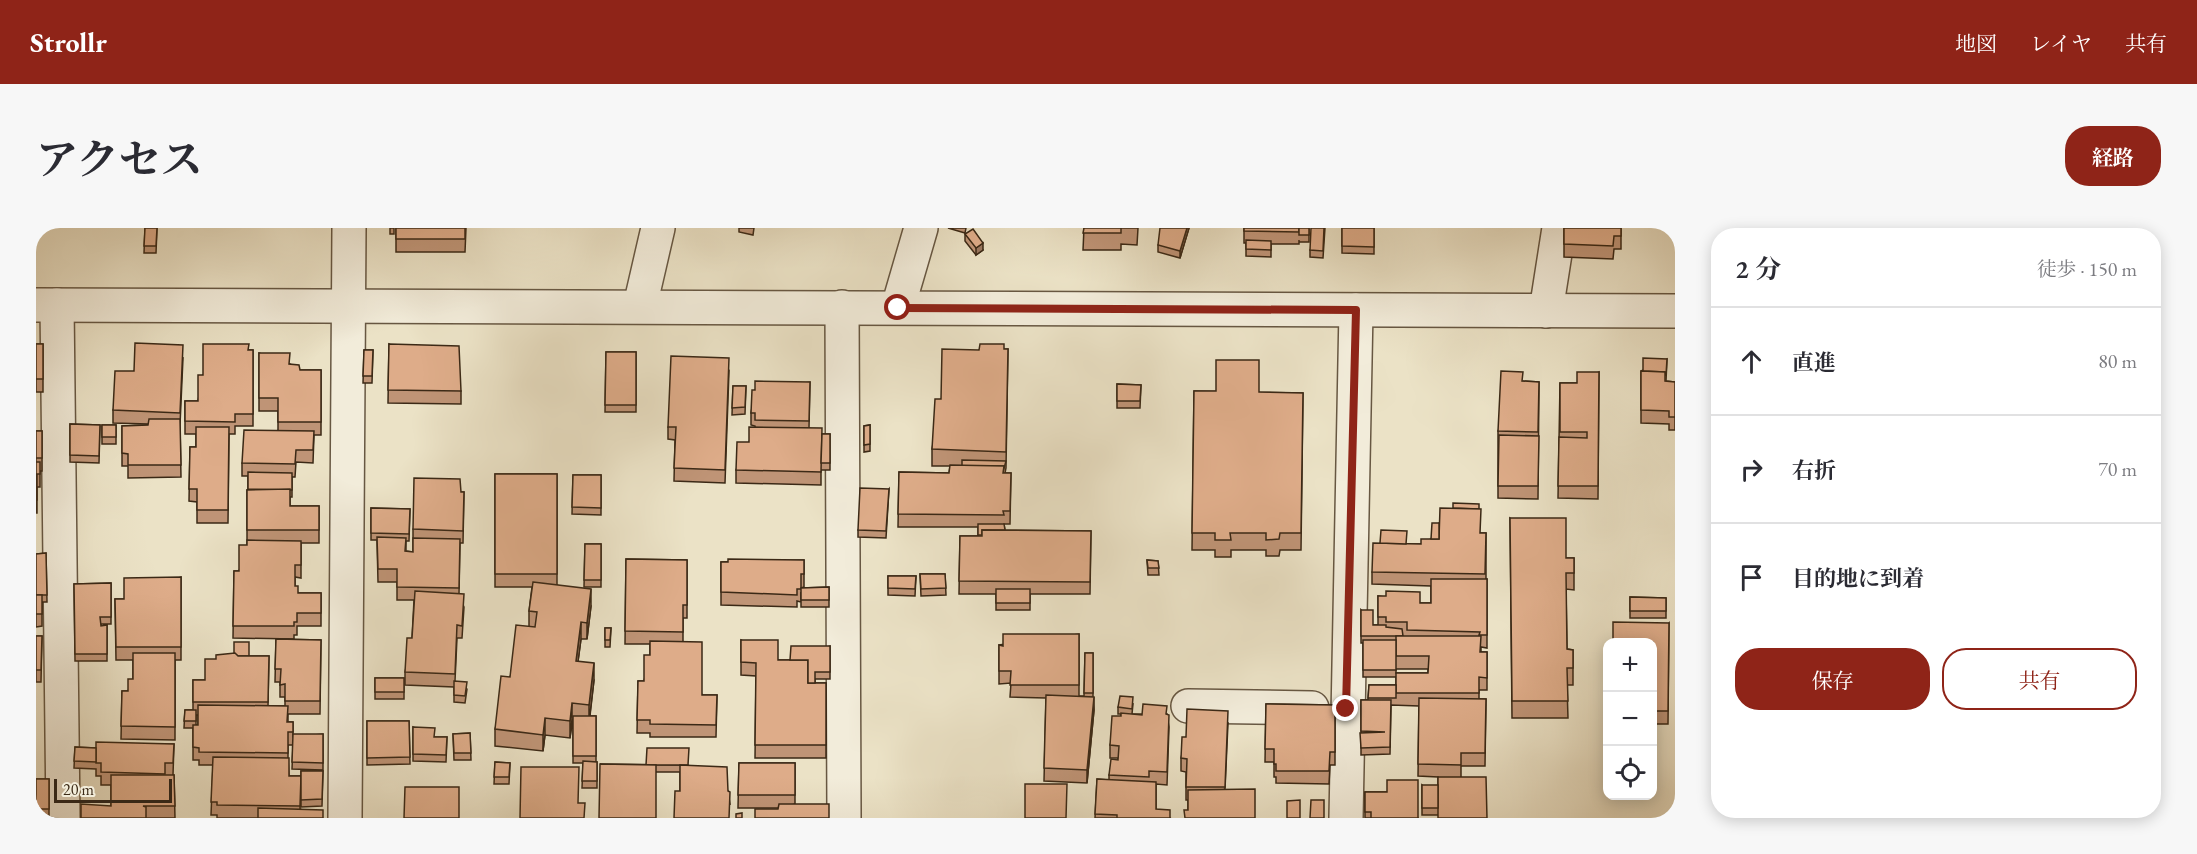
<!DOCTYPE html>
<html lang="ja">
<meta charset="utf-8">
<style>
body{margin:0;font-family:"EB Garamond","Noto Serif JP",serif;background:#f7f7f7;color:#2b2b33}
.controls{position:absolute;right:18px;bottom:18px;display:grid;overflow:hidden;border-radius:12px;box-shadow:0 3px 15px #0003}
.controls button{width:54px;height:54px;display:grid;place-items:center;padding:0;border:0;border-bottom:2px solid #e1e1e2;background:#fff;color:#2b2b33;font:30px sans-serif}
.scale{position:absolute;left:18px;bottom:15px;width:118px;box-sizing:border-box;padding-left:6px;border:3px solid #3b2916;border-top:0;font-size:16px;line-height:21px;white-space:nowrap;color:#3b2916;-webkit-text-stroke:4px #f2ecda;paint-order:stroke}
.stop{position:absolute;width:18px;height:18px;margin:-14px;border:4px solid #8f2418;border-radius:50%;background:#fff}
.stop.end{background:#8f2418;border-color:#fff;box-shadow:0 2px 6px #0008}
.list{margin:0;padding:0;list-style:none}
h2{display:flex;justify-content:space-between;align-items:center;height:78px;margin:0;padding:0 24px;font-size:26px}
h2 small{font-size:20px;font-weight:400;color:#7c7c81}
.list li{display:grid;grid-template-columns:39px 1fr auto;gap:18px;align-items:center;box-sizing:border-box;height:108px;padding:0 24px;border-top:2px solid #e1e1e2}
.list b{display:block;font-size:22px;white-space:nowrap}
.list em{font-size:20px;font-style:normal;color:#7c7c81}
.actions{display:flex;gap:12px;padding:18px 24px}
.actions a{flex:1;padding:14px 0;border:2px solid #8f2418;border-radius:24px;text-align:center;font-size:21px;color:#8f2418}
.actions .main{background:#8f2418;color:#fff}
.icon{flex:none;width:33px;height:33px;fill:none;stroke:currentColor;stroke-width:2;stroke-linecap:round;stroke-linejoin:round}
.map{position:relative;flex:none;width:1639px;height:590px;overflow:hidden;border-radius:24px}
header{display:flex;align-items:center;gap:36px;box-sizing:border-box;height:84px;padding:0 30px;background:#8f2418;color:#fff}
header strong{font-size:28px}
nav{display:flex;gap:33px;margin-inline-start:auto;font-size:21px}
.intro{display:flex;align-items:center;justify-content:space-between;box-sizing:border-box;height:144px;padding:0 36px}
h1{margin:0;font-size:42px}
.button{padding:15px 27px;border-radius:24px;background:#8f2418;color:#fff;font-size:21px;font-weight:700}
main{display:flex;gap:36px;padding:0 36px}
aside{flex:1;background:#fff;border-radius:24px;box-shadow:0 3px 15px #0003}
.map>svg:first-child{display:block}
.lines{fill:none;stroke-linecap:round;stroke-linejoin:round}
.minor-casing{stroke:#675742;stroke-width:36}
.minor{stroke:#f2ecda;stroke-width:33}
.wall{fill:#bf9476;stroke:#3b2916;stroke-width:1.5;fill-rule:evenodd}
.shaded-wall{fill:#9b7860;stroke:#3b2916;stroke-width:1.5}
.building{fill:#deac89;stroke:#3b2916;stroke-width:1.5}
.route{stroke:#8f2418;stroke-width:8}
</style>
<header>
<strong>Strollr</strong>
<nav><a>地図</a><a>レイヤ</a><a>共有</a></nav>
</header>
<div class="intro"><h1>アクセス</h1><a class="button">経路</a></div>
<main>
<div class="map">
<svg width="1639" height="590" viewBox="0 0 1639 590">
<rect width="100%" height="100%" fill="#ebe2c6"/>
<filter id="stains"><feTurbulence type="fractalNoise" baseFrequency=".00333" numOctaves="4"/><feColorMatrix values="0 0 0 0 .2 0 0 0 0 .09 0 0 0 0 .02 0 0 0 .5 -.17"/></filter>
<radialGradient id="worn" r=".72"><stop offset=".6" stop-color="#630" stop-opacity="0"/><stop offset="1" stop-color="#630" stop-opacity=".3"/></radialGradient>
<g class="lines">
<defs>
<g id="minor">
<path d="M0 77 1639 83"/>
<path d="M21 77 27 590"/>
<path d="M604 78 622 0"/>
<path d="M806 79 808 590"/>
<path d="M862 79 885 0"/>
<path d="M1510 83 1523 0"/>
<path d="M1152 478 1276 480"/>
<path d="M309 590 313 0"/>
<path d="M1310 590 1320 82"/>
</g>
</defs>
<use href="#minor" class="minor-casing"/>
<use href="#minor" class="minor"/>
</g>
<g class="wall">
<path d="M109 0H121L120 25H108Z"/>
<rect x="354" y="0" width="4" height="6"/>
<path d="M360 0H430L429 24H360Z"/>
<path d="M703 0H718L717 7 703 4Z"/>
<path d="M912 0H930L929 5Z"/>
<path d="M1048 0H1102L1101 17 1085 16V22H1047Z"/>
<path d="M1153 0 1144 30 1122 24V17Z"/>
<path d="M1208 0H1273V14H1263V12V16H1235V29L1210 28V15H1208Z"/>
<path d="M1289 0 1287 30 1274 29V22Z"/>
<path d="M1306 0H1338V26L1306 25Z"/>
<path d="M1528 0H1585V21H1578L1577 31 1528 29Z"/>
<path d="M929 6 947 22 940 27 929 13Z"/>
<rect x="0" y="116" width="7" height="48"/>
<path d="M353 116 425 163V176L352 175Z"/>
<path d="M972 121 970 240 969 245H975L974 296H968L969 302 1055 303 1054 366H994V382H960V366H923L924 308H942V299H862L863 244 913 245 914 238H896V221L905 171 943 122Z"/>
<path d="M213 122H217V198H199V206H193L192 295H161V274L153 273 154 219H160V206H149V173H162L167 147Z"/>
<path d="M328 122H337L336 155H327Z"/>
<path d="M570 124H600V184H569Z"/>
<path d="M223 125 254 136 264 142H285V207H278L277 235 260 234 259 249H256V269H254V278H283V315H265V350L259 349V358L262 365H285V398H261V407H258V411L197 410 198 343H203L211 317V262H212V248H206V235L242 202V183H223Z"/>
<path d="M147 130 144 197 145 249 92 250V238H86V198L112 197V196L77 195V182L98 143Z"/>
<path d="M1631 131 1630 153 1639 154V202H1633V196L1605 195V143Z"/>
<path d="M693 143 689 255 638 253 639 212 632 211V199Z"/>
<path d="M1563 144 1562 271 1522 270 1524 155H1541Z"/>
<path d="M1487 153 1503 154 1502 271 1462 270V203Z"/>
<path d="M774 154 773 200 786 206H794V242H785V257L700 255V242L713 214 719 199V198L715 197V185L719 162Z"/>
<path d="M1081 156 1105 157 1104 180H1081Z"/>
<path d="M697 158H710L709 186 696 187Z"/>
<path d="M1158 163 1267 165 1265 322H1244L1243 328H1230V322H1195V329H1179V322H1156Z"/>
<path d="M34 196 64 197 63 235 34 234Z"/>
<rect x="66" y="197" width="14" height="19"/>
<path d="M834 197V223L828 224V198Z"/>
<path d="M0 203H6V243H4V259H1V285H0Z"/>
<path d="M459 246H521V357L555 378 551 411H545L542 433 558 452 554 488H560V534H561V560H546L547 535H537V491L534 510 509 507 507 523 459 518V501L474 449 493 399V383L496 359H459Z"/>
<path d="M537 247H565V287L536 286Z"/>
<path d="M853 261 850 310 822 309V302Z"/>
<path d="M425 264H428L427 315H424L423 366 428 379 426 410H421L419 453 431 461 429 475 418 474V459L369 457V444L376 410 378 372H361V354H342L341 312H335V280L374 281 373 313H370V323L377 324V301Z"/>
<path d="M1474 290 1530 330H1538V362L1530 361 1531 421 1537 422V457H1531L1532 490H1476Z"/>
<path d="M1403 295 1444 305H1450V351H1451V420L1445 419V424H1451V462H1443V471H1450L1449 538H1425V549L1402 587H1386V557L1402 572V549L1382 548 1383 478 1355 477 1354 526 1325 527V472H1332L1333 457H1360V449H1327V415H1325V382L1337 397H1342V368L1384 375H1395V358L1336 356V344L1371 316H1385L1395 311ZM1360 441H1392V445H1360Z"/>
<path d="M549 316H565V359H548Z"/>
<path d="M10 325 11 374H6V398L0 399V326Z"/>
<path d="M590 331 651 332V390H647V414L666 467H681L680 509H614V505H601L602 453H608L614 427V416H589Z"/>
<path d="M768 332V359L765 360 793 359V379H765V364V374L761 373V379L685 377V334Z"/>
<path d="M1111 332 1122 333 1123 347H1112Z"/>
<path d="M884 346H909L910 367 885 368Z"/>
<path d="M852 348H880L879 368 852 367Z"/>
<path d="M145 349V432H139V512L85 511 86 463H92L97 451V432H80L79 371H88Z"/>
<path d="M75 355V396H65V398L71 397V433H39L38 356Z"/>
<path d="M1594 369 1630 370V390H1594Z"/>
<path d="M1633 395 1632 496H1617V414Z"/>
<path d="M569 400H575L574 419H569Z"/>
<path d="M1043 406V468H1048L1049 425H1057V469L1058 482 1051 555 1008 553 1010 470 974 469 975 455 963 456V417Z"/>
<path d="M0 408H6L5 454H0Z"/>
<path d="M240 411 285 412 284 486H252V494H257V509L287 506V542L256 541 257 517H252V530L253 548H265L264 581 287 590H181V587H175L177 537H163V532H157V500H148L149 482H157V452H169L180 431 213 428H233L232 478H249V469H244V454H239ZM160 487H162V497H160Z"/>
<path d="M705 412 742 432H754L794 418V451H779V455H790V530H719L720 448 705 447Z"/>
<rect x="339" y="450" width="29" height="21"/>
<path d="M1097 476 1096 486H1131L1133 499 1131 557 1120 556V581L1134 590H1059L1061 551 1073 552V547L1082 532V530H1074V517L1085 488V486H1082V479Z"/>
<path d="M1230 476 1299 477V537H1294L1293 556 1240 555V549H1238V534H1229Z"/>
<path d="M331 493H373L374 536 331 537Z"/>
<path d="M1192 495 1189 561 1152 582V572H1150V544L1145 543V530L1150 509Z"/>
<path d="M377 499 399 509H411L410 534 377 533Z"/>
<path d="M434 505 435 532H418L417 506Z"/>
<path d="M138 516 137 547H138L139 590H45L75 578V557H65V548H60V541L38 540 39 519 60 520Z"/>
<path d="M459 534 474 535 473 556H458Z"/>
<path d="M703 535H759V576L742 581 743 580H702Z"/>
<path d="M564 536 652 537 692 563 694 576 644 563V544H620Z"/>
<path d="M265 543H287L286 578 265 579Z"/>
<rect x="0" y="551" width="13" height="37"/>
<path d="M1329 564H1351L1382 590H1329Z"/>
</g>
<g class="shaded-wall">
<path d="M1151 0H1153L1144 30V23Z"/>
<path d="M947 15V22L940 27V20Z"/>
<path d="M555 361V378L551 411V395Z"/>
<path d="M545 394V411L540 449V433Z"/>
<path d="M558 435V452L553 494V477Z"/>
<path d="M1058 469V482L1051 555V542Z"/>
<path d="M536 475V491L534 510V493Z"/>
<path d="M509 490V507L507 523V507Z"/>
</g>
<g class="building">
<path d="M109 0H121L120 18H108Z"/>
<rect x="360" y="0" width="69" height="11"/>
<path d="M1048 0H1085V5H1047Z"/>
<path d="M1124 0H1151L1144 23 1122 17Z"/>
<path d="M1208 0H1263V4L1208 3Z"/>
<rect x="1263" y="0" width="10" height="7"/>
<path d="M1275 0H1288L1287 23 1274 22Z"/>
<path d="M1306 0H1338V19L1306 18Z"/>
<path d="M1528 0H1585V8H1578L1577 18 1528 16Z"/>
<path d="M937 1 947 15 940 20 929 6Z"/>
<path d="M1210 12 1235 13V22L1210 21Z"/>
<path d="M99 115 147 117 144 185 77 182 79 143H98Z"/>
<rect x="0" y="116" width="7" height="35"/>
<path d="M167 116H213L212 122H217V186H199V194L149 193V173H162V147H167Z"/>
<path d="M353 116 423 118 425 163 352 162Z"/>
<path d="M944 116H968V121H972L970 224 896 221 899 171H905L906 121 943 122Z"/>
<path d="M328 122H337L336 148H327Z"/>
<path d="M570 124H600V177H569Z"/>
<path d="M223 125H254L253 136 263 137 264 142H285V194H242V170H223Z"/>
<path d="M635 128 693 130 689 242 638 240 640 199H632Z"/>
<path d="M1607 130 1631 131 1630 147H1629V144L1607 143Z"/>
<path d="M1180 132H1223V164L1267 165 1265 305H1244L1243 311 1230 312V305H1194L1195 312H1179V305H1156L1158 163H1180Z"/>
<path d="M1465 143 1487 144 1486 153 1503 154 1502 204 1462 203Z"/>
<path d="M1605 143 1629 144V153L1639 154V189H1633V183L1605 182Z"/>
<path d="M1541 144H1563L1562 258H1522L1523 209 1551 210V204H1524V155H1541Z"/>
<path d="M719 153 774 154 773 193 719 192V185H715L716 162H719Z"/>
<path d="M1081 156 1105 157 1104 173H1081Z"/>
<path d="M697 158H710L709 179 696 180Z"/>
<path d="M113 191H144L145 237H92V226L86 225V198L112 197Z"/>
<path d="M34 196 64 197 63 228 34 227Z"/>
<rect x="66" y="197" width="14" height="12"/>
<path d="M834 197V216L828 217V198Z"/>
<path d="M160 199H193L192 282H161V261H153L154 219H160Z"/>
<path d="M713 199 786 200 785 244 700 242 701 214H713Z"/>
<path d="M208 202 278 203 277 222H260L259 236 206 235Z"/>
<rect x="0" y="203" width="6" height="27"/>
<path d="M786 206H794V235H785Z"/>
<path d="M1463 207 1503 208 1502 258H1462Z"/>
<path d="M926 232 970 233 967 244 968 238H926Z"/>
<path d="M0 234H4V246H1V272H0Z"/>
<path d="M914 237 968 238 967 245H975L974 283H967L968 287 862 286 863 244 913 245Z"/>
<path d="M212 244 256 245V262L212 261Z"/>
<rect x="459" y="246" width="62" height="100"/>
<path d="M537 247H565V280L536 279Z"/>
<path d="M378 250 424 251 425 264H428L427 303 377 301Z"/>
<path d="M824 260 853 261 850 303 822 302Z"/>
<path d="M254 261V278H283V302H211V262Z"/>
<path d="M1417 275 1443 276V281L1417 280Z"/>
<path d="M335 280 374 281 373 306 335 305Z"/>
<path d="M1404 280 1445 281 1444 305H1450L1449 346 1336 344 1337 315 1385 316V311H1403Z"/>
<path d="M1474 290H1530V330H1538V345H1530L1531 421 1537 422V440H1531L1532 473H1476Z"/>
<path d="M1396 295H1403V311H1395Z"/>
<path d="M942 296H968L969 302H946V307H942Z"/>
<path d="M946 302 1055 303 1054 354 923 353 924 308H946Z"/>
<path d="M1345 302 1371 303 1370 316 1344 315Z"/>
<path d="M341 309 370 310 369 323 377 324V310L424 311 423 360 361 359V341H342Z"/>
<path d="M211 312 265 313V337H259V358H262V365H285V385H261V394H258V398H197L198 343H203V317H211Z"/>
<path d="M549 316H565V352H548Z"/>
<path d="M10 325 11 367H0V326Z"/>
<path d="M590 331 651 332V377H647V404L589 403Z"/>
<path d="M692 331 768 332V346H765V361H761V367L685 364V334H692Z"/>
<path d="M1111 332 1122 333 1123 340H1112Z"/>
<path d="M884 346H909L910 360 885 361Z"/>
<path d="M852 348H880L879 361 852 360Z"/>
<path d="M145 349V419H80L79 371H88V350Z"/>
<path d="M1395 351H1451V407H1443L1444 404 1371 402V394H1350V389H1342V368H1350V363L1384 364V375H1395Z"/>
<path d="M497 354 555 361 551 395 545 394 540 433 558 435 553 477 536 475 534 493 509 490 507 507 459 501 465 448 474 449 480 397 499 399 501 384 493 383Z"/>
<path d="M75 355V389H64L65 398 71 397V426H39L38 356Z"/>
<path d="M793 359V372H765V360Z"/>
<rect x="960" y="361" width="34" height="14"/>
<path d="M379 363 428 366 426 398 421 397 419 446 369 444 371 410H376Z"/>
<rect x="0" y="367" width="6" height="19"/>
<path d="M1594 369 1630 370V383H1594Z"/>
<path d="M1325 382H1337V397H1350V399L1366 401 1367 408H1325Z"/>
<path d="M1577 394 1633 395 1632 483H1617V414H1577Z"/>
<path d="M569 400H575L574 412H569Z"/>
<path d="M967 406H1043V457H974L975 443H963V417L967 418Z"/>
<path d="M0 408H6L5 442H0Z"/>
<path d="M1360 408H1445L1444 424H1451V450L1443 449V465H1360V445H1392L1393 428H1360Z"/>
<path d="M240 411 285 412 284 473H249V456L244 457 245 441H239Z"/>
<path d="M705 412H742V432H772V455H790V517H719L720 435 705 434Z"/>
<rect x="1327" y="412" width="33" height="30"/>
<path d="M614 413 666 414V467H681L680 497 614 496V492H601L602 453H608V427H614Z"/>
<path d="M198 414H213V428H202L198 425Z"/>
<path d="M755 418H794V444H779V455H772V432H754Z"/>
<path d="M97 425H139V499L85 498 86 463H92V451H97Z"/>
<path d="M199 425 202 428H233L232 474H157V452H169V431H180V427Z"/>
<path d="M1049 425H1057V465H1048Z"/>
<rect x="339" y="450" width="29" height="14"/>
<path d="M418 453 431 454 429 468 418 467Z"/>
<path d="M1333 457H1360V470H1332Z"/>
<path d="M1010 467 1058 469 1051 542 1008 540Z"/>
<path d="M1084 468 1097 469 1096 481 1082 479Z"/>
<path d="M1383 470 1450 471 1449 525H1425V537L1382 536Z"/>
<path d="M1325 472H1355L1354 519 1325 520 1324 505 1349 504 1325 503Z"/>
<path d="M1107 476 1131 478 1130 486 1133 487 1131 544 1113 543V549L1073 547 1075 531 1082 532 1083 518 1074 517 1076 488H1085V485L1106 487Z"/>
<path d="M1230 476 1299 477V524H1294L1293 543H1240V536H1238V521H1229Z"/>
<path d="M162 477 252 478 251 494H257V504H252V525L163 524V520L157 519V497H162Z"/>
<path d="M1151 481 1192 483 1189 559H1150L1151 531 1145 530 1146 509H1150Z"/>
<path d="M149 482H160V493H148Z"/>
<rect x="537" y="488" width="23" height="40"/>
<path d="M331 493H373L374 529 331 530Z"/>
<path d="M377 499 399 500 398 509H411L410 527 377 526Z"/>
<path d="M434 505 435 525H418L417 506Z"/>
<path d="M257 506H287V535L256 534Z"/>
<path d="M60 514 138 516 137 535H129V546L65 544V535H60Z"/>
<path d="M39 519 60 520V534L38 533Z"/>
<path d="M611 520H653L652 537H610Z"/>
<path d="M177 529 253 530V548H265L264 578 181 577V574H175Z"/>
<path d="M547 533 561 534V553H546Z"/>
<path d="M459 534 474 535 473 549H458Z"/>
<path d="M703 535H759V567H702Z"/>
<path d="M564 536 620 537V590H563Z"/>
<path d="M644 537 691 539 692 563 694 564 693 590H638L639 563H644Z"/>
<path d="M485 539H543L542 575H549L548 590H484Z"/>
<path d="M265 543H287L286 571 265 572Z"/>
<path d="M75 547H138L139 578H107L110 579V590H45V576L75 578Z"/>
<path d="M1402 549H1450L1451 590H1402Z"/>
<rect x="0" y="551" width="13" height="30"/>
<path d="M1061 551 1120 554V581L1134 582V590H1081V587L1059 586Z"/>
<path d="M1351 552H1382V590H1335V584H1329V564H1351Z"/>
<path d="M989 556H1031L1030 590H989Z"/>
<rect x="1386" y="557" width="16" height="23"/>
<path d="M369 559H423V590H368Z"/>
<path d="M1219 561V590H1149L1148 582H1152V562Z"/>
<path d="M1264 572V590H1251V573Z"/>
<path d="M1275 572H1288V590H1274Z"/>
<path d="M743 576H793V590H719V581H742Z"/>
<path d="M222 580 287 582V590H222Z"/>
<path d="M706 585V590H700V586Z"/>
</g>
<g class="lines">
<path class="route" d="M862 80 1320 82 1310 481"/>
</g>
<rect width="100%" height="100%" filter="url(#stains)"/>
<rect width="100%" height="100%" fill="url(#worn)"/>
</svg>
<div class="controls">
<button>+</button>
<button>−</button>
<button><svg class="icon" aria-label="locate" viewBox="0 0 24 24"><circle cx="12" cy="12" r="6"/><path d="M12 2v4M12 18v4M2 12h4M18 12h4"/></svg></button>
</div>
<div class="scale">20 m</div>
<div class="stop" style="left:862px;top:80px"></div>
<div class="stop end" style="left:1310px;top:481px"></div>
</div>
<aside>
<h2>2 分<small>徒歩 · 150 m</small></h2>
<ul class="list">
<li><svg class="icon" aria-label="ahead" viewBox="0 0 24 24"><path d="M12 20V5M6 11l6-6 6 6"/></svg><div><b>直進</b></div><em>80 m</em></li>
<li><svg class="icon" aria-label="right" viewBox="0 0 24 24"><path d="M7 20v-9h11M14 6l5 5-5 5"/></svg><div><b>右折</b></div><em>70 m</em></li>
<li><svg class="icon" aria-label="arrive" viewBox="0 0 24 24"><path d="M6 21V4h12l-3 4 3 4H6"/></svg><div><b>目的地に到着</b></div></li>
</ul>
<div class="actions"><a class="main">保存</a><a>共有</a></div>
</aside>
</main>
